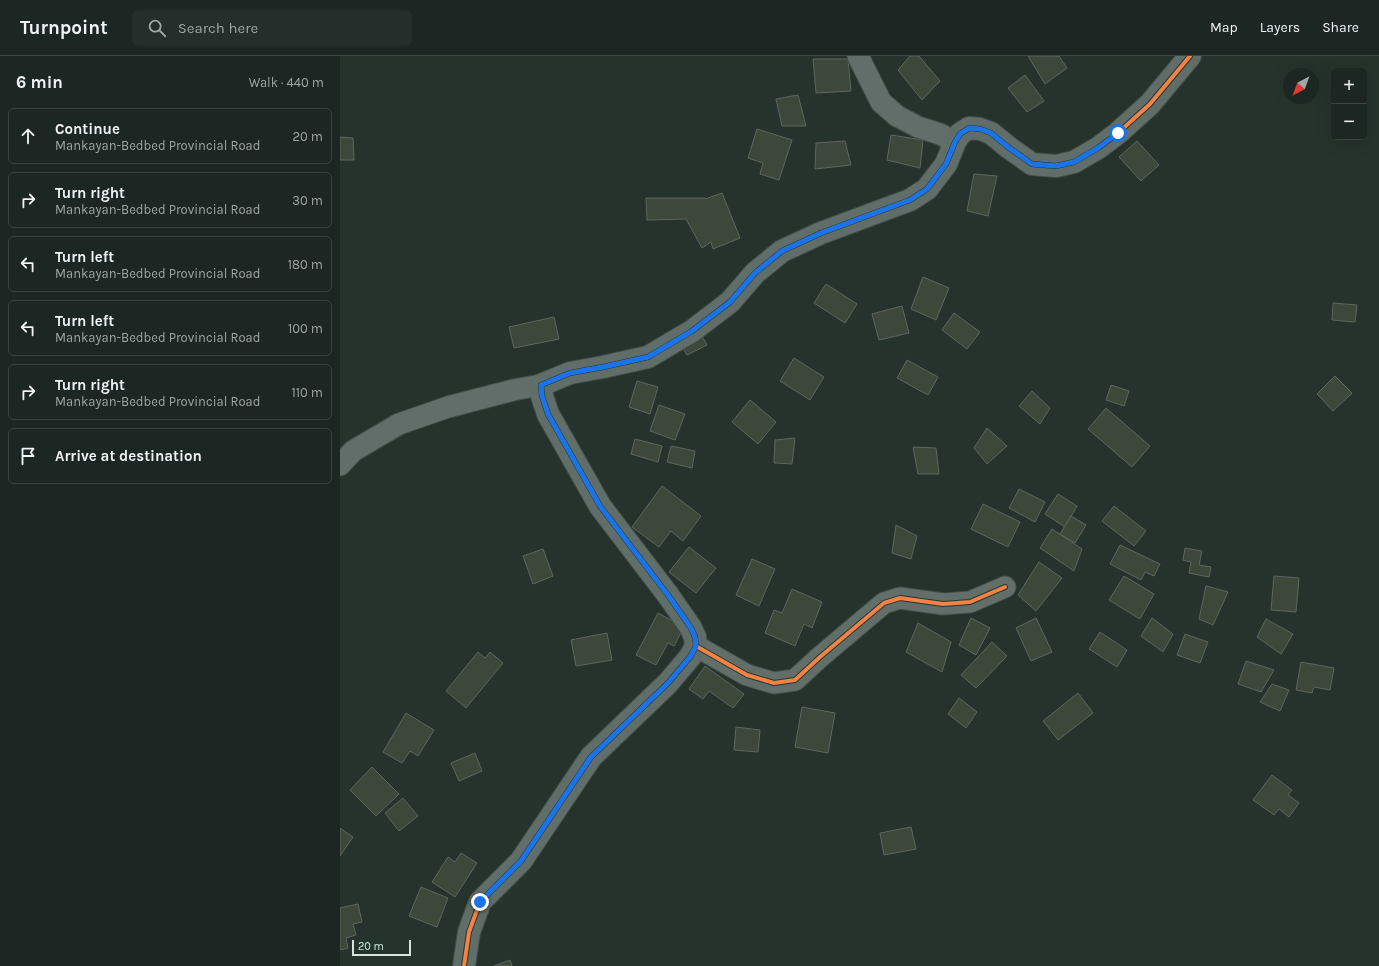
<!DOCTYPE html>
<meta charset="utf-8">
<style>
body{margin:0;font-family:Karla,sans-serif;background:#252e2a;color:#f1f3f6}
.controls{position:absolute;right:12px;top:12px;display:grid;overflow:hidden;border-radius:6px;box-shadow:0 4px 16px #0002}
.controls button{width:36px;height:36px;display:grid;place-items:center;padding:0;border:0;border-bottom:1px solid #3a4340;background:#1c2622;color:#f1f3f6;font:20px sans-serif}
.compass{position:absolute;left:943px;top:12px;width:36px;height:36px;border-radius:50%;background:#1c2622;box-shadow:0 4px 16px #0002;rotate:221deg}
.scale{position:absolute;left:12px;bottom:10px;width:59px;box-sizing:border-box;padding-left:4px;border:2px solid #d5e3dc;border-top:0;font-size:11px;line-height:14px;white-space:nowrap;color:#d5e3dc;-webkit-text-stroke:3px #21382e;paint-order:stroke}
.stop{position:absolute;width:12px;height:12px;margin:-9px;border:3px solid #1a73e8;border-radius:50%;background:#fff}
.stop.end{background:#1a73e8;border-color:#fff;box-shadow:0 1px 4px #0008}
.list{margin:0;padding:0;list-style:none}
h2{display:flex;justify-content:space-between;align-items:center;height:52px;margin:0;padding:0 16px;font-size:17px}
h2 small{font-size:13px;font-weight:400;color:#a0a5a5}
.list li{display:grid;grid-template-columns:26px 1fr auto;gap:12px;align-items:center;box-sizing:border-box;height:56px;margin:0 8px 8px;padding:0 8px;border:1px solid #3a4340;border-radius:6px}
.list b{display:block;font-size:15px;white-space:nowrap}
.list p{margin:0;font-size:13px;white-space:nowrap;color:#a0a5a5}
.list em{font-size:13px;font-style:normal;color:#a0a5a5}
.icon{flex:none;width:22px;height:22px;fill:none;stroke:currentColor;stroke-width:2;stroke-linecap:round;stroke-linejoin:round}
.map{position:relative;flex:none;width:1039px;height:910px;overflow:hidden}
header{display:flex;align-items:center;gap:24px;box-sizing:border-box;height:56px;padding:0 20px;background:#1c2622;border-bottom:1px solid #3a4340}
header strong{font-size:19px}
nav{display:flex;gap:22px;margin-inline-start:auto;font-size:14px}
.search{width:280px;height:36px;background:#252e2a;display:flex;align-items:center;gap:10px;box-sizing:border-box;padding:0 14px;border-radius:6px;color:#a0a5a5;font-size:15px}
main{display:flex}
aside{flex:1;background:#1c2622}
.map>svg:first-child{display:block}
.building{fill:#3c4839;stroke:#5e6660}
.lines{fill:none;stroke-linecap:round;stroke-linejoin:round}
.street-casing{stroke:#424e49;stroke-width:23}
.secondary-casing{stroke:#424e49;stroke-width:24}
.street{stroke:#626e69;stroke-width:21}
.secondary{stroke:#606d68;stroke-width:22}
.cycleway-casing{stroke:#21382e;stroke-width:6}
.cycleway{stroke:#f48246;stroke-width:4}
.route{stroke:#1a73e8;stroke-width:5}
</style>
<header>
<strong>Turnpoint</strong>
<div class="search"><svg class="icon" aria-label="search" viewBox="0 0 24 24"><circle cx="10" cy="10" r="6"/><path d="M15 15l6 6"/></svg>Search here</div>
<nav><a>Map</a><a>Layers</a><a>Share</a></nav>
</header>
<main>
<aside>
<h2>6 min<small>Walk · 440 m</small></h2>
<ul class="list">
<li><svg class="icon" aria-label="ahead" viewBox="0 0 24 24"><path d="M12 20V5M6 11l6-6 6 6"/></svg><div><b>Continue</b><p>Mankayan-Bedbed Provincial Road</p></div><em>20 m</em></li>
<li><svg class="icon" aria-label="right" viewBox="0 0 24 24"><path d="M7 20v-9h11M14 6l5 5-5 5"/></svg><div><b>Turn right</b><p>Mankayan-Bedbed Provincial Road</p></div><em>30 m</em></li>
<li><svg class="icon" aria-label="left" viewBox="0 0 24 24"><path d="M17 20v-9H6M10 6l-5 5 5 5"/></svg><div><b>Turn left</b><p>Mankayan-Bedbed Provincial Road</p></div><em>180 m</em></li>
<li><svg class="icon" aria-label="left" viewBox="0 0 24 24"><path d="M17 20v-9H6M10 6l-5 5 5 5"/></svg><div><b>Turn left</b><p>Mankayan-Bedbed Provincial Road</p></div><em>100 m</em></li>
<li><svg class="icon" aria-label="right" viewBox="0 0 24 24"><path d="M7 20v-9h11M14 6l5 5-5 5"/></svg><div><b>Turn right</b><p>Mankayan-Bedbed Provincial Road</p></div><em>110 m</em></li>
<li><svg class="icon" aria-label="arrive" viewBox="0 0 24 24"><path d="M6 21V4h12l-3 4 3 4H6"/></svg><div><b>Arrive at destination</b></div></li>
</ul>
</aside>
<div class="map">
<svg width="1039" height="910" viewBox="0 0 1039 910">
<rect width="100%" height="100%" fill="#26332d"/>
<g class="building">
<path d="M570 0H579L600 25 582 44 558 14Z"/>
<path d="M688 0H719L727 12 705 28Z"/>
<path d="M473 3H508L511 35 476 37Z"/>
<path d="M685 19 704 45 687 56 668 32Z"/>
<path d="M458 39 466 70H442L436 43Z"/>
<path d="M417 73 452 84 439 124 420 118 423 107 408 102Z"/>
<path d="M551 79 583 84 580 112 547 104Z"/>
<path d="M0 81 13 82 14 104H0Z"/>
<path d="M505 85 511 109 475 113 476 87Z"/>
<path d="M797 85 819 109 801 125 779 101Z"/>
<path d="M634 118 657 120 648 160 627 155Z"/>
<path d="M382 137 400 182 373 193 371 186 362 192 346 163 307 164 306 142H365V143Z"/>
<path d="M583 221 609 232 596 264 571 253Z"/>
<path d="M486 228 517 248 505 267 474 247Z"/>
<path d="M993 247 1017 249 1015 266 992 264Z"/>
<path d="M562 250 569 277 539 284 532 258Z"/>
<path d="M614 257 640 276 627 293 602 274Z"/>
<path d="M214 261 219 283 174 292 169 271Z"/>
<path d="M362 280 367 289 347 299 342 290Z"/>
<path d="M454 302 484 321 470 344 440 325Z"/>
<path d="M567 304 598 321 588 339 557 322Z"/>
<path d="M995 320 1012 337 993 355 977 338Z"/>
<path d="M297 325 318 331 310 358 289 351Z"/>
<path d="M771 329 789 335 784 350 766 344Z"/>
<path d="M692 335 710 352 700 368 679 350Z"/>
<path d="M410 344 436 366 418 388 392 366Z"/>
<path d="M319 349 345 358 335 384 310 375Z"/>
<path d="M766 352 810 390 792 411 748 373Z"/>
<path d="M647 372 667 390 647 408 634 392Z"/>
<path d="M455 382 452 408 434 407 435 384Z"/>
<path d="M295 383 322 390 318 406 291 398Z"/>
<path d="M331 390 355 395 352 412 327 406Z"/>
<path d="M573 391 596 392 599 418H578Z"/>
<path d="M322 430 361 460 343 485 331 475 319 491 292 471Z"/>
<path d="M679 433 705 446 695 466 669 452Z"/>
<path d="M718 438 737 450 725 471 705 458Z"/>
<path d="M643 448 680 466 668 491 631 473Z"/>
<path d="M774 450 806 475 794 490 762 465Z"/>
<path d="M731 460 746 469 735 487 720 478Z"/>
<path d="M556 469 577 480 571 503 552 497Z"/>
<path d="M712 473 742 493 734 515 700 492Z"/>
<path d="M780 489 820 508 814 520 805 516 801 524 770 508Z"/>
<path d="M349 491 376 512 356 537 329 516Z"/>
<path d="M845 492 862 495 859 509 871 511 869 521 849 517 851 506 843 504Z"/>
<path d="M203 493 213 520 193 528 183 500Z"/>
<path d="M412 503 435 513 419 550 396 539Z"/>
<path d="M699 506 722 522 696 555 678 539Z"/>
<path d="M784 520 814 538 800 563 769 544Z"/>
<path d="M934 520 959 522 956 556 931 554Z"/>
<path d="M866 530 888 536 873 569 859 563Z"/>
<path d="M452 533 482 546 472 572 464 568 455 590 425 577 434 554 442 557Z"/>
<path d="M318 557 344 571 334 590 328 587 316 609 296 599Z"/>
<path d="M631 562 650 572 636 599 619 589Z"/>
<path d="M696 562 712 596 691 605 676 572Z"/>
<path d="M812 562 833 578 823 596 801 580Z"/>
<path d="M926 563 953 578 941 598 917 581Z"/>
<path d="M578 567 611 586 602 616 566 596Z"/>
<path d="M760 576 787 594 777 611 749 593Z"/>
<path d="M267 577 272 604 236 610 231 584Z"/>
<path d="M845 578 868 586 860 607 837 599Z"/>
<path d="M652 586 667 600 636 632 621 619Z"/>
<path d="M138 596 145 602 150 596 163 607 126 652 106 635Z"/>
<path d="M906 605 934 614 921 636 898 628Z"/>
<path d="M961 606 994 612 990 634 974 631 972 637 956 634Z"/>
<path d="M365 610 404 638 393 652 369 635 363 643 349 633Z"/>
<path d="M932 628 949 634 940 655 920 646Z"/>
<path d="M738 637 753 657 718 684 703 665Z"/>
<path d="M619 642 637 656 626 672 608 658Z"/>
<path d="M462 651 495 657 488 697 455 691Z"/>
<path d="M66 657 94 674 78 700 70 695 62 707 43 696Z"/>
<path d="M396 671 420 674 418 696 394 694Z"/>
<path d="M135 697 142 715 119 725 111 707Z"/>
<path d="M32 711 59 738 36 760 10 734Z"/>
<path d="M932 719 952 734 948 739 959 747 949 761 939 753 934 759 913 744Z"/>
<path d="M63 742 78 760 59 775 45 757Z"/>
<path d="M571 771 576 793 544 799 540 777Z"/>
<path d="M0 772 13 781 0 800Z"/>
<path d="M121 797 137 807 115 841 92 826 108 801 115 806Z"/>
<path d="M81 831 108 842 97 871 69 860Z"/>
<path d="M18 848 22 866 13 868 16 879 6 882 8 892 0 894V852Z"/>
<path d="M170 904 172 910H154Z"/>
</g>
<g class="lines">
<defs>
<g id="street">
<path d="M518 0 541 46 557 60 578 71 600 78 615 86"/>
<path d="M0 409 13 395 59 368 108 351 173 334 201 329"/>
<path d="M356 590 407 619 434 627 455 624 480 601 544 547 560 542 603 548 630 546 665 531"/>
</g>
<path id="secondary" d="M124 910 129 876 140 846 181 805 251 701 328 627 350 601 356 590 355 581 351 572 328 539 260 450 208 358 202 340 201 329 230 317 263 311 308 301 352 275 390 246 415 217 442 195 481 177 570 144 587 133 606 108 615 86 620 78 629 72 640 73 651 77 668 91 692 108 716 110 734 106 758 92 778 77 810 48 850 0"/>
</defs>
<use href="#street" class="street-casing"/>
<use href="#secondary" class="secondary-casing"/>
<use href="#street" class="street"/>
<use href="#secondary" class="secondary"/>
<defs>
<g id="cycleway">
<path d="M356 590 407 619 434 627 455 624 480 601 544 547 560 542 603 548 630 546 665 531"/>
<path d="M124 910 129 876 140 846 181 805 251 701 328 627 350 601 356 590 355 581 351 572 328 539 260 450 208 358 202 340 201 329 230 317 263 311 308 301 352 275 390 246 415 217 442 195 481 177 570 144 587 133 606 108 615 86 620 78 629 72 640 73 651 77 668 91 692 108 716 110 734 106 758 92 778 77 810 48 850 0"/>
</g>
</defs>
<use href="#cycleway" class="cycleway-casing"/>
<use href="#cycleway" class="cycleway"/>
</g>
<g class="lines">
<path class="route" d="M140 846 181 805 251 701 328 627 350 601 356 590 355 581 351 572 328 539 260 450 208 358 202 340 201 329 230 317 263 311 308 301 352 275 390 246 415 217 442 195 481 177 570 144 587 133 606 108 615 86 620 78 629 72 640 73 651 77 668 91 692 108 716 110 734 106 758 92 778 77"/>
</g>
</svg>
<div class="controls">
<button>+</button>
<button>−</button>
</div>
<svg class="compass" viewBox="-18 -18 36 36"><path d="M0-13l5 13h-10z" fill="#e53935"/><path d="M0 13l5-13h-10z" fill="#a0a5a5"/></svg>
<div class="scale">20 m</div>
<div class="stop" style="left:778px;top:77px"></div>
<div class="stop end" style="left:140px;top:846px"></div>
</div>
</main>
